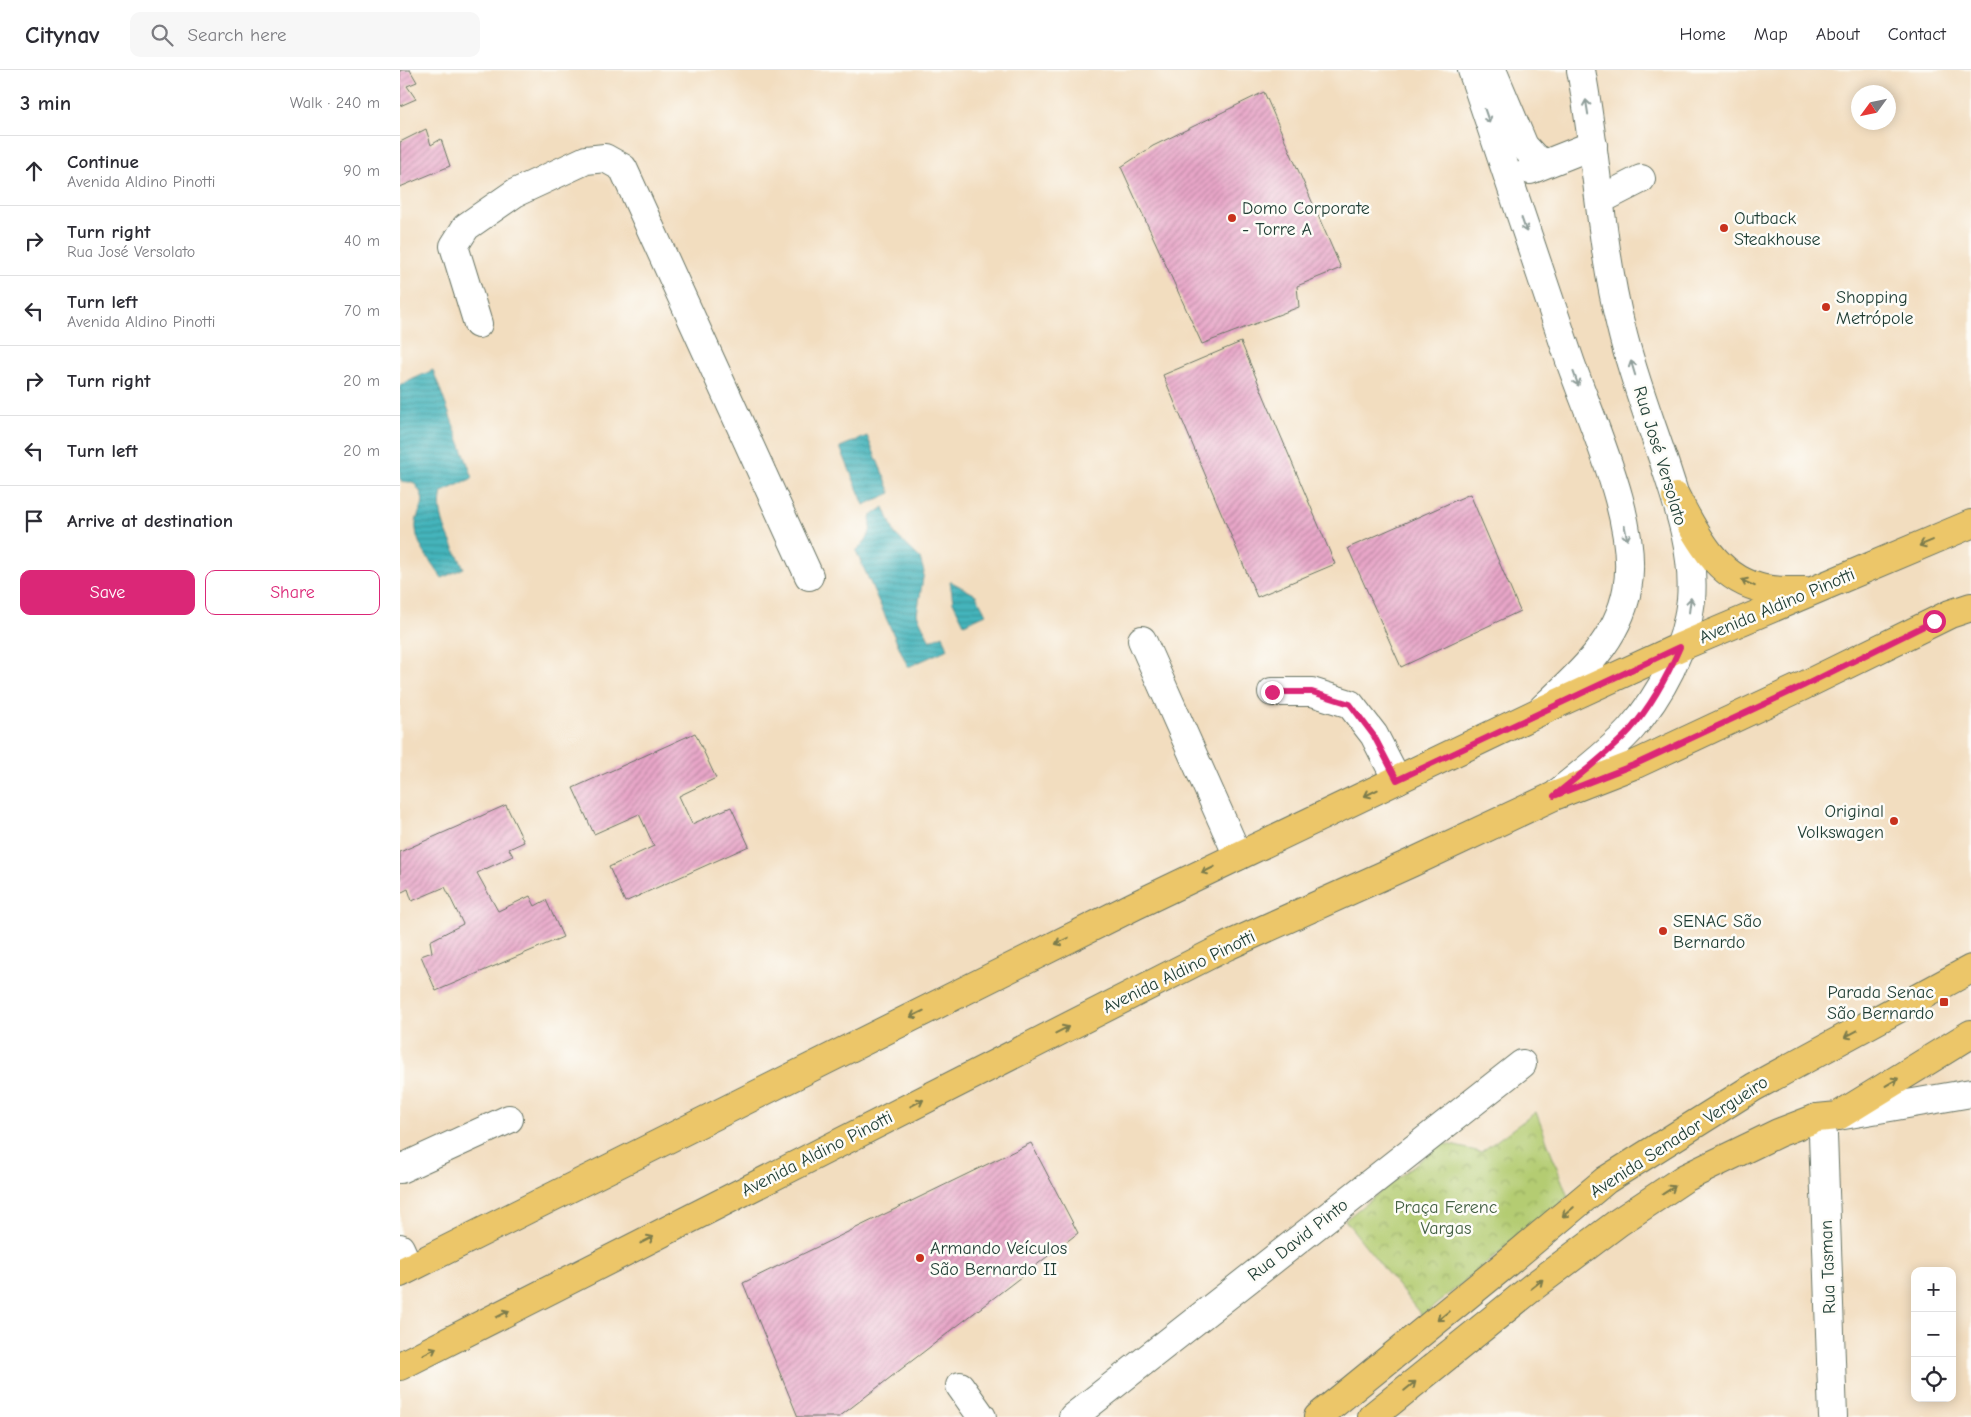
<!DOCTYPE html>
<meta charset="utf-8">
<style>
body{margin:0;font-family:"Comic Neue",sans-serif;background:#f7f7f7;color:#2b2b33}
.controls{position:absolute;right:15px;bottom:15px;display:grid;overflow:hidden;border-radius:10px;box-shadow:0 2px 12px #0003}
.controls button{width:45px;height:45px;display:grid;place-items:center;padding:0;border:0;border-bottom:1px solid #e1e1e2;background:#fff;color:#2b2b33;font:25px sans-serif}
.compass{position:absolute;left:1451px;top:15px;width:45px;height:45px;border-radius:50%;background:#fff;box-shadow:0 2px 12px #0003;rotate:237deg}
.stop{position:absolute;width:15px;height:15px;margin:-11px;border:4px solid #db2777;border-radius:50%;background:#fff}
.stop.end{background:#db2777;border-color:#fff;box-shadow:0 1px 5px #0008}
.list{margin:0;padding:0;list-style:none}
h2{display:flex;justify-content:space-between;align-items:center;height:65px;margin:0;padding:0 20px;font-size:21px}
h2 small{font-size:16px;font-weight:400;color:#7c7c81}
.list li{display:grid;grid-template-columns:32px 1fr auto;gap:15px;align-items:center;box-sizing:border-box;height:70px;padding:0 20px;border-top:1px solid #e1e1e2}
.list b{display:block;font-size:19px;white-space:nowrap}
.list p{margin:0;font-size:16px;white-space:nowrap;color:#7c7c81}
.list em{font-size:16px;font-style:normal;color:#7c7c81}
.actions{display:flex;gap:10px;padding:15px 20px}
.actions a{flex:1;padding:11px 0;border:1px solid #db2777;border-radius:10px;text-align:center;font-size:18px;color:#db2777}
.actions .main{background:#db2777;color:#fff}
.icon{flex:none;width:28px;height:28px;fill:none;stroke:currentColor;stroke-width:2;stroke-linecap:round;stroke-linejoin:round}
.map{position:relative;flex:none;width:1571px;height:1347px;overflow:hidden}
header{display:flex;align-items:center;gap:30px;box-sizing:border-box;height:70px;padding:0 25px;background:#fff;border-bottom:1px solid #e1e1e2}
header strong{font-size:24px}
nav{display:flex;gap:28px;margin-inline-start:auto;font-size:18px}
.search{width:350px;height:45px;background:#f7f7f7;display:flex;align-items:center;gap:12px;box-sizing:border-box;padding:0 18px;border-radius:10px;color:#7c7c81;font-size:19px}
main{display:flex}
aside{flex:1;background:#fff}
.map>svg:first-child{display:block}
.park{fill:url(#park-crowns);stroke:#6a8453}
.water{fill:url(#water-rules);stroke:#327878}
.building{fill:url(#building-hatch)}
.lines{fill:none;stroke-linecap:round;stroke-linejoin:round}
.minor-casing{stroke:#697565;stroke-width:30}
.major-casing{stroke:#697565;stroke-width:30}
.minor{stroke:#fff;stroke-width:28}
.major{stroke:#ecc669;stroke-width:28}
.oneway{stroke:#8f9e9a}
.oneway2{stroke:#7b7b4c}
.route{stroke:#db2777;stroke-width:6}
.poi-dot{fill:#c8321e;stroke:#fdfcf7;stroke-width:2}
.labels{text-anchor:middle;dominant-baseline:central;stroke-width:5;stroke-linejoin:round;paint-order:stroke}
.poi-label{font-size:18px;fill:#1f3d34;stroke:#fdfcf7;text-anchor:start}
.street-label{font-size:18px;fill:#1f3d34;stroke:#fdfcf7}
.park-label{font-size:18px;fill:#446144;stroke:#fdfcf7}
</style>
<header>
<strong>Citynav</strong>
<div class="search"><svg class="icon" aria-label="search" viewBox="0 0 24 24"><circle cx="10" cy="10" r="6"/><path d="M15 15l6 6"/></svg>Search here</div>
<nav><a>Home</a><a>Map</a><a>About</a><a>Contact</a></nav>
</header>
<main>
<aside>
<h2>3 min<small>Walk · 240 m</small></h2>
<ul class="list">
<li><svg class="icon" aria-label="ahead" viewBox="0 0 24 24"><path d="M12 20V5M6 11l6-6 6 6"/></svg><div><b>Continue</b><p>Avenida Aldino Pinotti</p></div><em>90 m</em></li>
<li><svg class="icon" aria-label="right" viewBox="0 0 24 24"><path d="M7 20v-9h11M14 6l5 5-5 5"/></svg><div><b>Turn right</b><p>Rua José Versolato</p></div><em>40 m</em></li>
<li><svg class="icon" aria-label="left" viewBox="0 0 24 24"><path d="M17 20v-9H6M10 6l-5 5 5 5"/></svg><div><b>Turn left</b><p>Avenida Aldino Pinotti</p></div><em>70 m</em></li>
<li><svg class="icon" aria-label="right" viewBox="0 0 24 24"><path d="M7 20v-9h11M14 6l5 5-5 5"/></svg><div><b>Turn right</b></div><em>20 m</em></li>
<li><svg class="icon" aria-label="left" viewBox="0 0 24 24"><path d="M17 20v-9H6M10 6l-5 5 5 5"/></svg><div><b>Turn left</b></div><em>20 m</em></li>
<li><svg class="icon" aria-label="arrive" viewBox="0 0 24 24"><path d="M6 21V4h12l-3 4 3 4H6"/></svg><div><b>Arrive at destination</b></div></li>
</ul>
<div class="actions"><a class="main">Save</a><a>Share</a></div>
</aside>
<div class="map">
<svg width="1571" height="1347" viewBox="0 0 1571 1347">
<defs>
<pattern id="park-crowns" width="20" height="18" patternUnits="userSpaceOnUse" patternTransform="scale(1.25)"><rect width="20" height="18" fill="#b4cc72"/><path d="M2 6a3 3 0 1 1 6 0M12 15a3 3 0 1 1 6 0" fill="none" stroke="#92a75e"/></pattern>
<pattern id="water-rules" width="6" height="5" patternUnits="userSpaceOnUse" patternTransform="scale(1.25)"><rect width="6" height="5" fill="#44b4bb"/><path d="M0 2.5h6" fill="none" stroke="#389499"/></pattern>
<pattern id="building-hatch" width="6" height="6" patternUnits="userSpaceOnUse" patternTransform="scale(1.25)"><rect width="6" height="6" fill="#e8a6c8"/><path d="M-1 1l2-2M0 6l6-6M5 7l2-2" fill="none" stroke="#bb88a3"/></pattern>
</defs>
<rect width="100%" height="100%" fill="#fdfcf7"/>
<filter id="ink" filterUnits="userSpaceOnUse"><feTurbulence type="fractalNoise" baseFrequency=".02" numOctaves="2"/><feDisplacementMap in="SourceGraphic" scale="10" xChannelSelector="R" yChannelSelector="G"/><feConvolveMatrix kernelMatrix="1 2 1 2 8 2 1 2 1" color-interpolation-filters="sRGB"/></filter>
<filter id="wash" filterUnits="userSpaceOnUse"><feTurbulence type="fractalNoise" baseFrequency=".0096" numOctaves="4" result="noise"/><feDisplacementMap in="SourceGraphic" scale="20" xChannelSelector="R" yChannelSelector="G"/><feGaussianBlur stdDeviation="1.12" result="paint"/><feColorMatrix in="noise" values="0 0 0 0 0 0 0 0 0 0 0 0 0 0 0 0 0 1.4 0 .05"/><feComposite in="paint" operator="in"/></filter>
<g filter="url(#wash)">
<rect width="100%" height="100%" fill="#f2ddbf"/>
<path class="park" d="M1136 1042 1168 1127 1022 1246 945 1150 1042 1073 1081 1082Z"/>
<g class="water">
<path d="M33 300 73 408 42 422C35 449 53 474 64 498L42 508C32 493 17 477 16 459 14 438 34 436 13 412H2L0 408V315Z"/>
<path d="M467 366 491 423 464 435 440 377Z"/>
<path d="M484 437 495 464 520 488 524 502 517 544 530 571 543 565 548 579 508 597 456 481C467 470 473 463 470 447Z"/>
<path d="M550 511 576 525 586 544 564 554 553 532Z"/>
</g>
<g id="blocks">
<g class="building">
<path d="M0 0H10L17 12 7 16 16 29 0 36Z"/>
<path d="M864 22 941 198 897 216 899 237 802 274 721 97 753 76Z"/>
<path d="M26 59 31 75 41 69 50 96 0 117V72Z"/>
<path d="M841 272 935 494 857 527 763 305Z"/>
<path d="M1070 424 1120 541 1001 597 948 478Z"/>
<path d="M295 663 316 708 279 726 292 754 331 737 349 776 225 832 209 797 254 776 239 744 194 764 173 718Z"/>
<path d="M106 735 124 772 109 779 113 786 77 803 98 841 130 826 135 836 146 830 163 867 36 921 21 886 32 882 30 871 63 854 45 817 12 831 8 819 0 823V782Z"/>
<path d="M631 1073 678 1163 439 1347H398L343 1213Z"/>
</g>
</g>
</g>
<g filter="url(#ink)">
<use href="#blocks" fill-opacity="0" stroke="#697565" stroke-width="1"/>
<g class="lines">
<defs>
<g id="minor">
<path d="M1072 0C1104 97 1137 194 1170 291 1192 354 1240 454 1227 520 1218 570 1179 605 1143 638"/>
<path d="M1092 0 1124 76 1135 88 1145 93"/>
<path d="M1130 100 1193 75"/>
<path d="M1200 130 1241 109"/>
<path d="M78 254 54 176 66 157 115 123 186 90 205 88 223 98 409 506"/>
<path d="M742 570 838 786"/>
<path d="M872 622H912L950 634 974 665 997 710"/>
<path d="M1159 722C1183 702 1209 683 1230 660 1261 625 1286 578 1291 530 1295 484 1279 438 1265 395 1250 350 1232 304 1221 257 1200 173 1197 85 1181 0"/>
<path d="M1438 1046 1571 1023"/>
<path d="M1417 1048 1423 1065 1433 1347"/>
<path d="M0 1099 109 1049"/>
<path d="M0 1178 9 1198"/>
<path d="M560 1316 582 1347"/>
<path d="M673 1347 1122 994"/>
</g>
<g id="major">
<path d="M1276 427C1295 463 1315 505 1357 517 1372 522 1388 521 1404 521"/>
<path d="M0 1203 734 836 1141 641 1280 577 1571 454"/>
<path d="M0 1296 827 876 1011 793 1154 726 1236 694 1403 616 1550 544 1571 537"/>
<path d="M918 1347 1101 1198 1206 1110 1354 1017 1571 899"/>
<path d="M972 1347 1134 1216 1219 1152 1285 1108 1378 1063 1417 1048 1438 1046 1571 964"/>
</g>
</defs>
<use href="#minor" class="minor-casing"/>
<use href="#major" class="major-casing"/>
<use href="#minor" class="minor"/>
<use href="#major" class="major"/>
</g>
<defs><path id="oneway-shaft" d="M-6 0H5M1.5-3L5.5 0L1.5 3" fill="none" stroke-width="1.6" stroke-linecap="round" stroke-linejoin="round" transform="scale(1.25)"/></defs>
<g class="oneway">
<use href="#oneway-shaft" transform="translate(1187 37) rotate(-99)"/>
<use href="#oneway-shaft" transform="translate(1087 46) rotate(71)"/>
<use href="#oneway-shaft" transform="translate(1124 155) rotate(71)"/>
<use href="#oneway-shaft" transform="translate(1233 298) rotate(-107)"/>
<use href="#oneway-shaft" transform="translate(1176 309) rotate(70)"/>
<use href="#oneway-shaft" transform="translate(1226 463) rotate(79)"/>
<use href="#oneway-shaft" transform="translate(1290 535) rotate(-83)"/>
</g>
<g class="oneway2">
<use href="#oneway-shaft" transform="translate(1526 473) rotate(157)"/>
<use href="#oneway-shaft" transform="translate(1348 513) rotate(-155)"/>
<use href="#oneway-shaft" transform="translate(971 723) rotate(154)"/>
<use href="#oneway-shaft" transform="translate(808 800) rotate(154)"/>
<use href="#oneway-shaft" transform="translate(662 871) rotate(154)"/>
<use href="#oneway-shaft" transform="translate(517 944) rotate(154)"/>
<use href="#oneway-shaft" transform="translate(662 960) rotate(-27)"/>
<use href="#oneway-shaft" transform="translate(1451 964) rotate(152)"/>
<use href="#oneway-shaft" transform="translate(1492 1012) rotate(-31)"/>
<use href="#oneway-shaft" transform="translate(517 1033) rotate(-27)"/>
<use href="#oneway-shaft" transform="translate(1269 1120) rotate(-33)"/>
<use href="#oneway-shaft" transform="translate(1168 1142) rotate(140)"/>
<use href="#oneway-shaft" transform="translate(247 1170) rotate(-27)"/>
<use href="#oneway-shaft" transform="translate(1137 1214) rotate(-38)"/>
<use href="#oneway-shaft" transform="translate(103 1244) rotate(-27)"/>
<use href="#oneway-shaft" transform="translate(1043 1246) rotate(141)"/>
<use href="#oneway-shaft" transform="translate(30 1281) rotate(-27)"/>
<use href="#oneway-shaft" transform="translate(1010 1316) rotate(-39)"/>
</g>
</g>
<g class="lines" filter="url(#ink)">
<path class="route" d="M872 622H912L950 634 974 666 997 710 1280 577C1267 607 1252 635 1230 660 1207 685 1179 705 1154 726L1236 694 1403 616 1534 551"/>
</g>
<g class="poi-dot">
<circle cx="832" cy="148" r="5"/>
<circle cx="1324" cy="158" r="5"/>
<circle cx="1426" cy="237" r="5"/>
<circle cx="1494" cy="751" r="5"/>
<circle cx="1263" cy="861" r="5"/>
<rect x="1539" y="927" width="10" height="10" rx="2.5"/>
<circle cx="520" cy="1188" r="5"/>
</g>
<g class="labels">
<g class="poi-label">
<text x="842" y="138">Domo Corporate<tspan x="842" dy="21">- Torre A</tspan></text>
<text x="1334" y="148">Outback<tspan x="1334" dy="21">Steakhouse</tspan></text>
<text x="1436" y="227">Shopping<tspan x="1436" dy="21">Metrópole</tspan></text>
<text x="1484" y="741" text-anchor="end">Original<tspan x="1484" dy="21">Volkswagen</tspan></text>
<text x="1273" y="851">SENAC São<tspan x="1273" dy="21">Bernardo</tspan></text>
<text x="1534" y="922" text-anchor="end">Parada Senac<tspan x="1534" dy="21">São Bernardo</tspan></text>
<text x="530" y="1178">Armando Veículos<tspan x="530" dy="21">São Bernardo II</tspan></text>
</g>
<g class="street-label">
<text transform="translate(1260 386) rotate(73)">Rua José Versolato</text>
<text transform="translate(1377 536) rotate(-23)">Avenida Aldino Pinotti</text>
<text transform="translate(779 902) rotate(-26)">Avenida Aldino Pinotti</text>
<text transform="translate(1279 1067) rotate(-33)">Avenida Senador Vergueiro</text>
<text transform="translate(417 1084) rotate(-27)">Avenida Aldino Pinotti</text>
<text transform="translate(898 1170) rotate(-38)">Rua David Pinto</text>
<text transform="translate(1428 1197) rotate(-92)">Rua Tasman</text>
</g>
<g class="park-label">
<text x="1046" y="1137">Praça Ferenc<tspan x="1046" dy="21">Vargas</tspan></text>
</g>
</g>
</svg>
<div class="controls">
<button>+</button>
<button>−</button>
<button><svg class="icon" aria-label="locate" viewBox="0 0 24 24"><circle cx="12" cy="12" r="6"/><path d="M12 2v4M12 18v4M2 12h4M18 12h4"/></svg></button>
</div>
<svg class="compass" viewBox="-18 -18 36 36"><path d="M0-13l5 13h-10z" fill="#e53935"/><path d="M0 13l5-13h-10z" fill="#7c7c81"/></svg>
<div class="stop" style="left:1534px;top:551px"></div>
<div class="stop end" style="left:872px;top:622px"></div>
</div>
</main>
